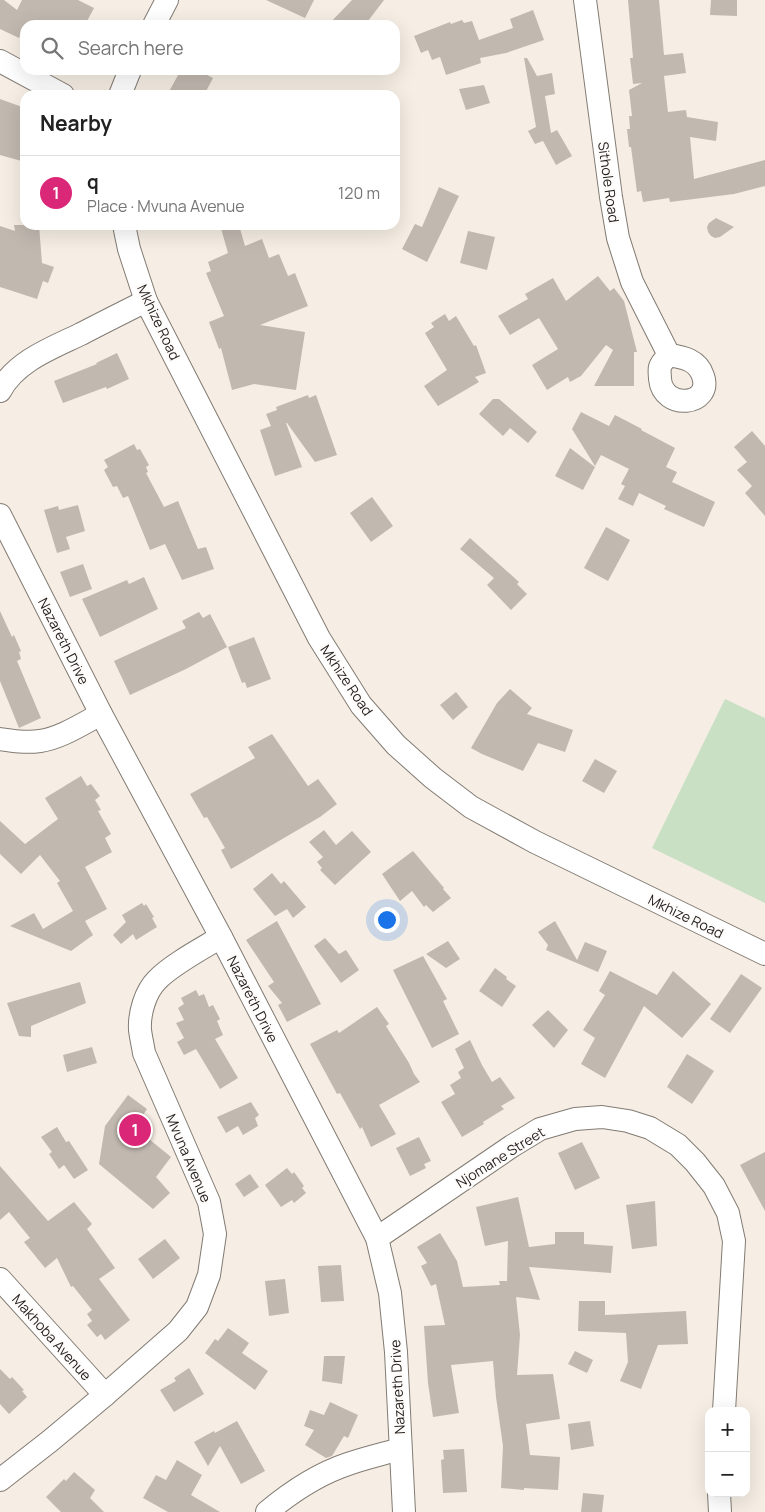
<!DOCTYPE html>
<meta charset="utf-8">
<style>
body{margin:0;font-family:Manrope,sans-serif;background:#f2f2f2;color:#222}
.controls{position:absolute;right:15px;bottom:15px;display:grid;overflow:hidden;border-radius:10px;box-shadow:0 5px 20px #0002}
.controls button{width:45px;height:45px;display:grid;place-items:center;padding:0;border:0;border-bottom:1px solid #e0e0e0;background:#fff;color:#222;font:25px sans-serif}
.you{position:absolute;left:386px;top:919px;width:18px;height:18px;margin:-12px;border:4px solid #fff;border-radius:50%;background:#1a73e8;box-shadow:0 0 0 8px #1a73e833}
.badge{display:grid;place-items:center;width:32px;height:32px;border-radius:50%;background:#db2777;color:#fff;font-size:16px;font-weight:700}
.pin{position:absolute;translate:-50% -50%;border:2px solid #fff;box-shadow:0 1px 5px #0006}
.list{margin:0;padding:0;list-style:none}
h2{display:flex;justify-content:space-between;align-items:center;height:65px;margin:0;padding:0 20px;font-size:21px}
h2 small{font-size:16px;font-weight:400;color:#767676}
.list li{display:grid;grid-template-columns:32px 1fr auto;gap:15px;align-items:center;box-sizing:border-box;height:75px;padding:0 20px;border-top:1px solid #e0e0e0}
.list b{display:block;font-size:19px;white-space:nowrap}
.list p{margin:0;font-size:16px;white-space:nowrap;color:#767676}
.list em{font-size:16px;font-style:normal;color:#767676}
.icon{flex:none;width:28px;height:28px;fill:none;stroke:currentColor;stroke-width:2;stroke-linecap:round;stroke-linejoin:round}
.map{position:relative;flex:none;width:765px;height:1512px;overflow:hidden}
.search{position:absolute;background:#fff;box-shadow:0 5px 20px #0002;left:20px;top:20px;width:380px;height:55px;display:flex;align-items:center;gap:12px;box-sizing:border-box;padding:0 18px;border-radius:15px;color:#767676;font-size:19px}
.panel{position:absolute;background:#fff;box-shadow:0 5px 20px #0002;left:20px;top:90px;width:380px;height:140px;border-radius:15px}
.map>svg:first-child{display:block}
.green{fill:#cae0c4}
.building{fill:#c1b9b0}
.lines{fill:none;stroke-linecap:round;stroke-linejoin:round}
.minor-casing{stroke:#827b73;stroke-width:24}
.minor{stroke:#fff;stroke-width:22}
.labels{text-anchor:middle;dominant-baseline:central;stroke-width:4.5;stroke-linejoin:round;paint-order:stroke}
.street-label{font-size:14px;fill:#201d1a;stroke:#fefcfb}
</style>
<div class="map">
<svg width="765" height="1512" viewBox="0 0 765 1512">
<rect width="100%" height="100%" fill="#f6eee4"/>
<path class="green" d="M725 699 765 718V903L652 848Z"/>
<g class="building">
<path d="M0 0H4L17 10 22 0H78L94 8 85 25H25L19 38 0 29Z"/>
<path d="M266 0H314L305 18Z"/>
<path d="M352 0H384L365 25H328Z"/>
<path d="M628 0H659L664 55 683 53 686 73 664 76 668 112 686 110 687 117 718 122 716 141 690 137 694 179 765 160V186L734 194 670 202 669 198 643 202 641 191 637 192 631 147H629L627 129H630L629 116H632L629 90 642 83 633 84 630 58H633Z"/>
<path d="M711 0H737V16L710 15Z"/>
<path d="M533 10 544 40 506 53 480 58 481 63 446 75 440 57 432 60 428 50 421 53 414 36 450 22 451 24 462 20 464 23 472 21 479 40 513 28 510 19Z"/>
<path d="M524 58H527L537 76 552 73 555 94 545 96 551 133 557 130 572 156 556 165 543 141 535 144 528 131 536 127Z"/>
<path d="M181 70H198L213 78 204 95H167Z"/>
<path d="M484 85 490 103 466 110 459 89Z"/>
<path d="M0 99 25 108V162L0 155Z"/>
<path d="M439 187 459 196 427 262 402 249 415 224 422 227Z"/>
<path d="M716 218 734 227 720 237 715 238 711 236 708 232 707 227 709 223Z"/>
<path d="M14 225H39L42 263 54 267 48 283 43 281 37 299 0 287V226L15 231Z"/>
<path d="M220 225H239L245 246 262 239 269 258 279 254 288 276 295 273 308 306 260 325 305 332 296 390 254 384 232 390 221 348 219 349 209 322 224 316 206 273 211 271 208 262 228 253Z"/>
<path d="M468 231 495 237 487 270 460 263Z"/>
<path d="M598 276 610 291 614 288 624 301 637 352H634V386H594L613 350 606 345 581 376 570 382 568 377 547 390 532 365 558 349 539 318 510 335 498 316 528 299 525 294 553 278 566 301Z"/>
<path d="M445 314 449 321 456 316 474 346 476 345 486 373 475 377 479 382 438 406 424 386 447 370 425 333 434 327 431 323Z"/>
<path d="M117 353 129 379 107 389 106 387 63 403 54 381 97 364 96 363Z"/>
<path d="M308 395 309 398 316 395 337 455 315 462 287 423H286L302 467 275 476 260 430 271 426 266 414 277 410 276 407Z"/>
<path d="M493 399H499L537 432 528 443 510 428 503 436 479 414Z"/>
<path d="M581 412 609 426 615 415 642 429 641 430 675 448 666 467 677 472 672 482 715 502 704 527 664 509 666 506 639 493 633 506 618 499 625 486 621 484 629 469 601 455 595 466 572 429Z"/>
<path d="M752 431 765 446V516L745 493 752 486 737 470 747 462 734 447Z"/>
<path d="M134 444 137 450 140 449 149 465 146 467 148 472 146 473 164 507 178 501 198 549 206 547 214 569 182 580 165 544 150 550 128 496 123 498 117 486 113 487 104 470 108 467 104 460Z"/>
<path d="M570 448 595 467 583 490 555 476Z"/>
<path d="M372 497 393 526 371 542 350 513Z"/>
<path d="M78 505 85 531 66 537 70 549 57 553 44 510 58 506 59 510Z"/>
<path d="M606 527 630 540 608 581 584 568Z"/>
<path d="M470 538 519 582 517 584 527 594 511 610 487 585 494 578 460 549Z"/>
<path d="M83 564 92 589 70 597 60 572Z"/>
<path d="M144 577 158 609 100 637 82 599 127 580 129 584Z"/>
<path d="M0 611 12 637 14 635 21 651 19 652 21 659 17 661 41 718 19 728 0 681Z"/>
<path d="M199 612 203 618 210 614 227 647 186 669 130 695 114 661 186 628 182 621Z"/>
<path d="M254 637 271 679 247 688 245 682 242 683 228 647Z"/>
<path d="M510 689 532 708 527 714 573 730 565 752 538 743 523 771 482 754 471 748 497 703Z"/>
<path d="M456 692 468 707 453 720 440 705Z"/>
<path d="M272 734 308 786 318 779 337 804 320 817 231 869 221 850 225 848 207 817 204 818 190 794 255 758 248 747Z"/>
<path d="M595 759 617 771 604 793 582 781Z"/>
<path d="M81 776 87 786 91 784 100 796 95 800 101 810 98 811 111 834 105 838 112 852 85 867 107 909 85 921 93 935 71 951 10 926 34 913 43 929 73 911 57 883 60 881 40 855 21 874 0 854V821L25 844 58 819 45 798Z"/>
<path d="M324 830 336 845 352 831 371 852 335 885 320 870 322 868 317 862 323 857 309 842Z"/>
<path d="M413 851 444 888 443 889 451 898 433 912 426 905 424 907 412 891 400 901 382 874Z"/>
<path d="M272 873 281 884 284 881 306 907 293 918 287 909 275 916 253 889Z"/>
<path d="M142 903 144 906 146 904 154 917 152 918 157 927 136 940 133 934 121 944 113 935 126 922 122 915Z"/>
<path d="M277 921 321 1004 287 1022 278 1005 282 1003 268 986 274 982 246 940Z"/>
<path d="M555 921 577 960 585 942 607 951 598 972 546 950 548 945 538 932Z"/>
<path d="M325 938 339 954 346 950 359 970 341 983 314 946Z"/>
<path d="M448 941 460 959 446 968 426 954Z"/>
<path d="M423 956 447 999 443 1001 459 1034 432 1048 393 970Z"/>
<path d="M495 968 507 977 506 979 516 986 502 1007 479 991Z"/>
<path d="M610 971 657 995 673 971 711 1004 682 1038 644 1006 605 1078 581 1064 595 1038 583 1030 605 995 599 991Z"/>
<path d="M741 974 762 988 730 1033 710 1019Z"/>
<path d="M80 982 86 1003 31 1026V1037L19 1036 7 1003Z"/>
<path d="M196 990 199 996 204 994 209 1007 213 1005 220 1019 217 1021 223 1035 215 1039 238 1078 220 1089 196 1049 184 1055 177 1042 184 1038 176 1023 184 1020 178 1008 184 1004 181 998Z"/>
<path d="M377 1007 389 1024 386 1026 409 1063 414 1074 420 1082 379 1105 396 1134 371 1147 362 1127 360 1129 340 1093 337 1094 310 1044 337 1030 339 1033Z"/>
<path d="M548 1010 568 1030 554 1048 532 1025Z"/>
<path d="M470 1040 482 1065 492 1082 500 1077 515 1098 501 1106 504 1109 483 1122 484 1124 462 1137 441 1102 455 1094 450 1085 461 1078 458 1072 464 1068 455 1049Z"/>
<path d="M92 1047 97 1063 67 1072 63 1055Z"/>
<path d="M687 1054 714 1071 692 1104 667 1087Z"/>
<path d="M128 1095 147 1109 137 1124 147 1132 144 1135 171 1157 156 1177 170 1193 153 1209 99 1164 105 1126Z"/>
<path d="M251 1102 259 1115 255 1118 258 1126 243 1135 238 1126 226 1133 217 1117Z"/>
<path d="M57 1127 66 1142 69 1141 88 1170 74 1179 64 1165 59 1169 49 1154 52 1152 41 1137Z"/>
<path d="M419 1137 431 1161 424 1164 426 1168 410 1176 396 1148Z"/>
<path d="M582 1142 600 1178 575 1190 558 1153Z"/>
<path d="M765 1152V1211L740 1165Z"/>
<path d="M0 1166 48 1221 74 1202 92 1224 87 1229 115 1268 99 1279 130 1320 105 1340 101 1334 97 1337 87 1325 92 1321 87 1314 92 1310 73 1286 71 1287 57 1258 45 1268 24 1242 30 1238 9 1212 0 1220Z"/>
<path d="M287 1168 292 1174 294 1172 304 1186 302 1188 306 1193 294 1203 292 1200 281 1207 265 1185Z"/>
<path d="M250 1174 259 1187 244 1197 235 1184Z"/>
<path d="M518 1197 529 1247 555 1244V1232H584V1244L613 1246 611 1273 529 1267 540 1300 516 1297 520 1335 517 1375 553 1374 560 1419 526 1424 530 1455 560 1457 558 1490 524 1488V1490L501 1488 503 1446 496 1397 493 1361 451 1365 459 1413 433 1417 428 1383 424 1326 445 1325 436 1284 431 1286 421 1266 427 1263 417 1247 440 1233 457 1261 463 1287 500 1285 499 1281H507L508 1241 485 1246 476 1207Z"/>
<path d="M655 1201 657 1246 632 1249 626 1205Z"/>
<path d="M165 1239 180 1258 153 1279 138 1259Z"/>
<path d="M341 1265 344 1301 321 1302 318 1266Z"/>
<path d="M285 1279 289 1313 269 1316 265 1281Z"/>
<path d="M579 1301H605V1315L686 1311 688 1344 658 1345 641 1389 620 1381 628 1362 626 1333 578 1331Z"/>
<path d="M228 1328 249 1343 242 1353 268 1371 255 1390 205 1353 215 1339 218 1341Z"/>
<path d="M575 1351 593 1360 587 1373 568 1364Z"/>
<path d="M324 1356H345L342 1384 322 1381Z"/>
<path d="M189 1368 204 1394 174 1412 160 1390 176 1381 174 1378Z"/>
<path d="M0 1369 10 1379 12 1377 24 1390 22 1391 27 1397 9 1414 0 1404Z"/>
<path d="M330 1402 358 1415 348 1438 344 1436 332 1456 326 1458 305 1445 314 1430 304 1426 310 1410 324 1415Z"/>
<path d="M237 1421 265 1471 241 1484 220 1446 208 1466 194 1442 214 1431 215 1433Z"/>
<path d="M590 1421 594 1446 571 1450 568 1424Z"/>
<path d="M464 1449 467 1492 443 1493 441 1460 444 1459 443 1450Z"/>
<path d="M177 1460 202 1475 191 1495 220 1512H168L143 1498 156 1475 166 1480Z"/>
<path d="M74 1472 95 1490 90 1498 104 1512H61L46 1497 64 1479 66 1481Z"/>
<path d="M583 1493 604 1495 602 1512H581Z"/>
</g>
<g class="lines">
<defs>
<g id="minor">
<path d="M585 0 611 197 618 238 632 282 669 355"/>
<path d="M154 25 167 0"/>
<path d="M0 61 63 95"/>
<path d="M120 95 130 70"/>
<path d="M124 225 129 249 146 301 319 638 361 705 396 745 433 778 471 807 535 842 765 954"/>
<path d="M669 355C683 357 698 360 703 376 713 406 663 411 660 379 660 376 659 371 660 367 661 363 666 358 669 355Z"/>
<path d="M0 391C16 361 52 348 81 334 102 323 124 312 146 301"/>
<path d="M0 515 101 714 221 937 377 1238 390 1293 396 1352 404 1512"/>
<path d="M0 739C13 741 26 743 40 741 61 738 82 724 101 714"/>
<path d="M377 1238 512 1146 540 1129 575 1119 602 1117 628 1121 650 1128 678 1145 695 1162 714 1186 728 1213 734 1241 724 1411"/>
<path d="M0 1279 105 1395"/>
<path d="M0 1480 50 1441 105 1395 178 1331 197 1307 209 1275 215 1234 209 1202 144 1053C143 1046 141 1038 140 1030 139 1014 145 992 157 980 171 965 203 948 221 937"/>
<path d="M719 1493 720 1512"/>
<path d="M267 1512C291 1492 318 1474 348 1464 365 1458 383 1454 400 1449"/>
</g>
</defs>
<use href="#minor" class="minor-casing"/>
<use href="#minor" class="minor"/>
</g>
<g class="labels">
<g class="street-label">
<text transform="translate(609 182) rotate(82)">Sithole Road</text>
<text transform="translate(159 322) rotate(65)">Mkhize Road</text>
<text transform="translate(64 641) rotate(63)">Nazareth Drive</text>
<text transform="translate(347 680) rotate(56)">Mkhize Road</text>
<text transform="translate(686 916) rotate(26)">Mkhize Road</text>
<text transform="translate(253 999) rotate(63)">Nazareth Drive</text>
<text transform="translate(500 1157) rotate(-32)">Njomane Street</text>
<text transform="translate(189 1158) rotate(67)">Mvuna Avenue</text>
<text transform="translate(52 1337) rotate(48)">Makhoba Avenue</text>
<text transform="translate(397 1387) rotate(-93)">Nazareth Drive</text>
</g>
</g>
</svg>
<div class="controls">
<button>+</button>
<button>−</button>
</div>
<div class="you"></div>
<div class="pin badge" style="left:135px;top:1130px">1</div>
<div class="search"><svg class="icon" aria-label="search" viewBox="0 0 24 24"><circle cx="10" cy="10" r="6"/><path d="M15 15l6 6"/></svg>Search here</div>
<section class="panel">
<h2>Nearby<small></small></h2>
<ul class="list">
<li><span class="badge">1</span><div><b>q</b><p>Place · Mvuna Avenue</p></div><em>120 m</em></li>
</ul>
</section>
</div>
